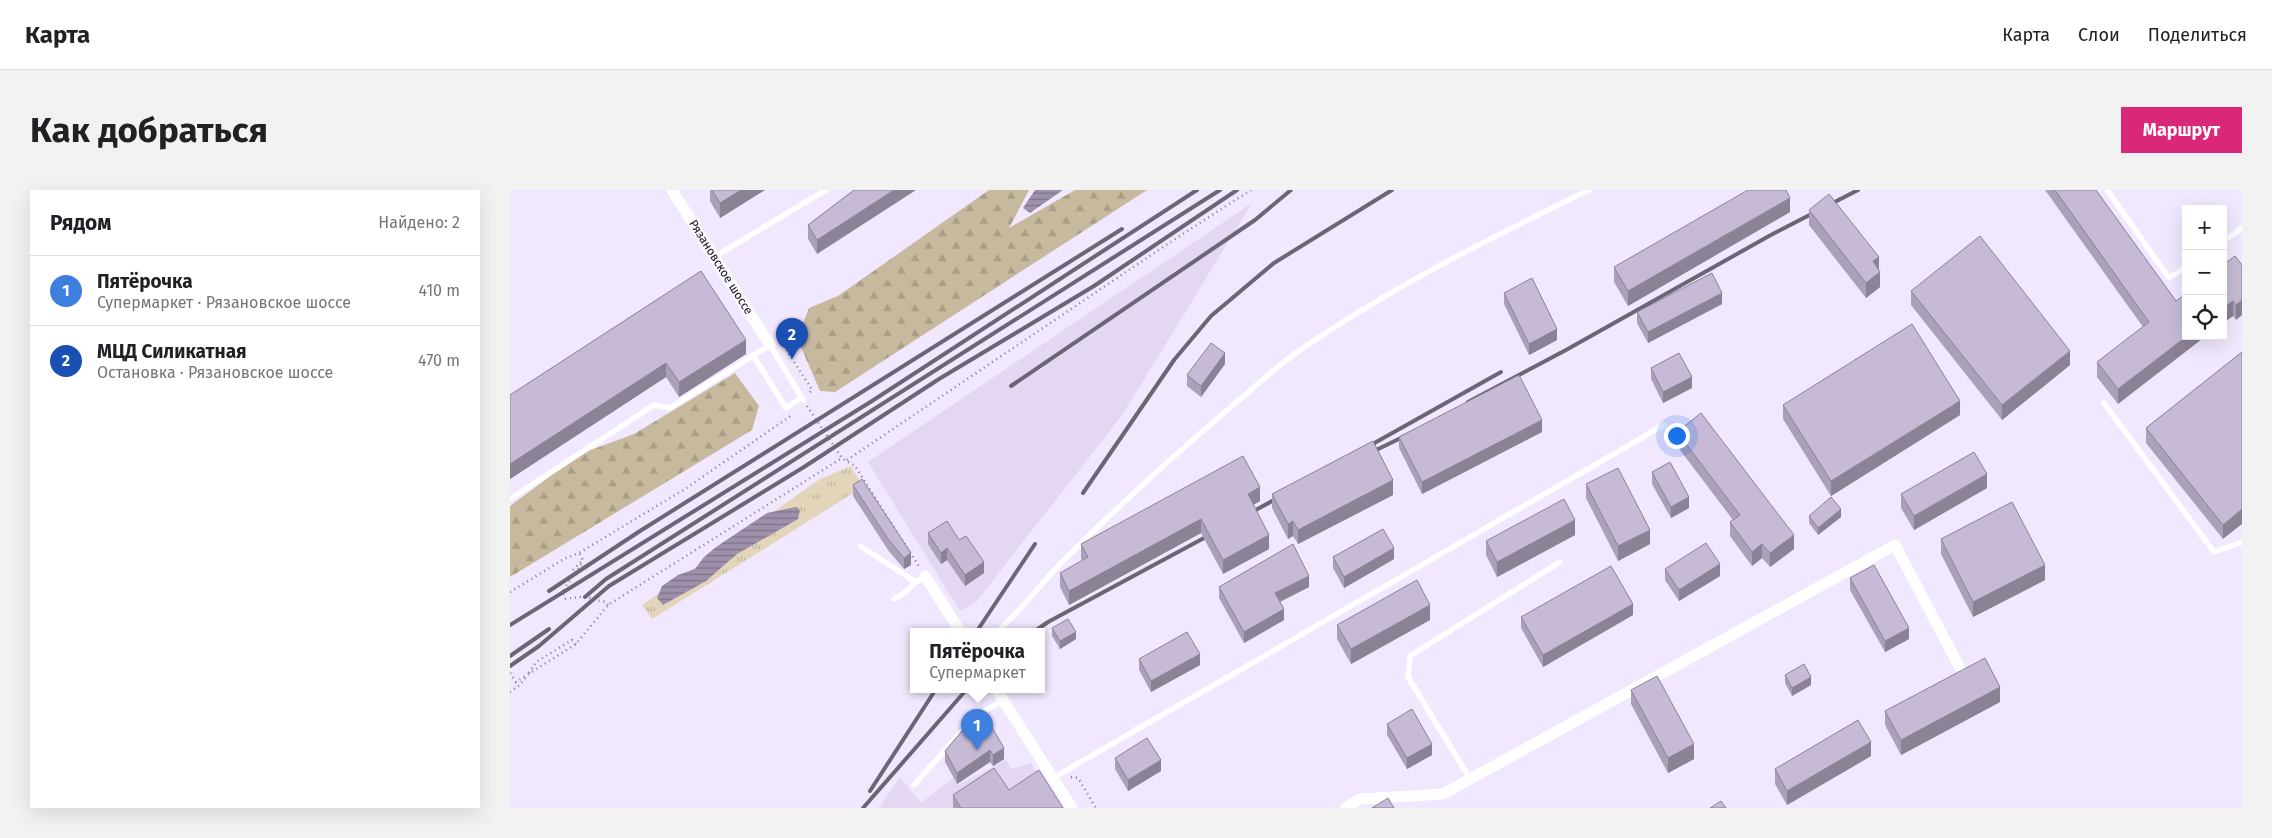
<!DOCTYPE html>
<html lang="ru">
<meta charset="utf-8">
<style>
body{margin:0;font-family:"Fira Sans",sans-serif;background:#f2f2f2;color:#202124}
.controls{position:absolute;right:15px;top:15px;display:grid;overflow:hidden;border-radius:0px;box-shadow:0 5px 20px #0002}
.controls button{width:45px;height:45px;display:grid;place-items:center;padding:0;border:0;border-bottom:1px solid #e0e0e0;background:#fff;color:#202124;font:25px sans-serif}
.you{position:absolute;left:1166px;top:245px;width:18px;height:18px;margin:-12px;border:4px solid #fff;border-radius:50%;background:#1a73e8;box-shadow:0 0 0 8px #1a73e833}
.badge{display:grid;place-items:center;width:32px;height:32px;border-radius:50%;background:#db2777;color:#fff;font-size:16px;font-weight:700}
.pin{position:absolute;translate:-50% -41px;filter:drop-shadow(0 1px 2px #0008)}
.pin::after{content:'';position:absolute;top:26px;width:18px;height:15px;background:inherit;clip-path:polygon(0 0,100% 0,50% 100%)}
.popup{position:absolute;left:400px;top:438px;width:135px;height:65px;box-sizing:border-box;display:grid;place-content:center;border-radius:0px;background:#fff;filter:drop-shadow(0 1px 4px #0005);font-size:16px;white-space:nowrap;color:#757577}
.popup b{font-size:19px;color:#202124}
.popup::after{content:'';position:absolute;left:50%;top:100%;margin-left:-10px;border:10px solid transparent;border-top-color:#fff}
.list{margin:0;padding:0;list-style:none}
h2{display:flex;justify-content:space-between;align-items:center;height:65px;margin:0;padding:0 20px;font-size:21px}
h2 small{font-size:16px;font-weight:400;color:#757577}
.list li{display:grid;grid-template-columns:32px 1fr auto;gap:15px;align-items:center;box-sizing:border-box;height:70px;padding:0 20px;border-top:1px solid #e0e0e0}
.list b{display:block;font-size:19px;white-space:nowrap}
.list p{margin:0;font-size:16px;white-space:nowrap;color:#757577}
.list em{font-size:16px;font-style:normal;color:#757577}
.icon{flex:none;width:28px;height:28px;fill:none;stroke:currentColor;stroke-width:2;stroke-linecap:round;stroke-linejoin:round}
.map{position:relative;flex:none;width:1732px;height:618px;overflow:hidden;border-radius:0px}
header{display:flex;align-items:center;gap:30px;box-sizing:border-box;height:70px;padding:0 25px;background:#fff;border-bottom:1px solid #e0e0e0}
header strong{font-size:24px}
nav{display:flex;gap:28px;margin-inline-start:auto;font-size:18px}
.intro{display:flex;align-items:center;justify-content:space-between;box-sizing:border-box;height:120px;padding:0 30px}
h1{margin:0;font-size:35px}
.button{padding:12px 22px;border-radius:0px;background:#db2777;color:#fff;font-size:18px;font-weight:700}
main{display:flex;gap:30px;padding:0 30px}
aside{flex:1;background:#fff;border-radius:0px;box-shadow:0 5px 20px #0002}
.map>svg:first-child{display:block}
.built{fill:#e3d7f2}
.grass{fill:url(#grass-tufts)}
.forest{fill:url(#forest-firs)}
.water{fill:url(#water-rules)}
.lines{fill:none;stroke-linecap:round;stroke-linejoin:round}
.path{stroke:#847d8d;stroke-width:2.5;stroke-dasharray:1 4;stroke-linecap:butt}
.service{stroke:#fff;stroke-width:5.5}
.minor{stroke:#fff;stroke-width:11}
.rail{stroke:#6b6574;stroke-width:4}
.wall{fill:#aaa0b8}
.shaded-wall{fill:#8b8296}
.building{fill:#c6bad6;stroke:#8b8296}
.labels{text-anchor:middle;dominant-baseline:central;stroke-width:5;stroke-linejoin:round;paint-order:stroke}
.street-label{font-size:12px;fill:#141019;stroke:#fbf8fe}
</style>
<header>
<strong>Карта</strong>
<nav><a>Карта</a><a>Слои</a><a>Поделиться</a></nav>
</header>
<div class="intro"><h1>Как добраться</h1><a class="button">Маршрут</a></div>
<main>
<aside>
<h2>Рядом<small>Найдено: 2</small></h2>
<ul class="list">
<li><span class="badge" style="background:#3f7fe0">1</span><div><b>Пятёрочка</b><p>Супермаркет · Рязановское шоссе</p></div><em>410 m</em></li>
<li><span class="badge" style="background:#1a4fb4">2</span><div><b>МЦД Силикатная</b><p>Остановка · Рязановское шоссе</p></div><em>470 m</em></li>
</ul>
</aside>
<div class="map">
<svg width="1732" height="618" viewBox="0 0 1732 618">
<defs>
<pattern id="grass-tufts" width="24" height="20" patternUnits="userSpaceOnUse" patternTransform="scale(1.25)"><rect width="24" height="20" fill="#e2d5ba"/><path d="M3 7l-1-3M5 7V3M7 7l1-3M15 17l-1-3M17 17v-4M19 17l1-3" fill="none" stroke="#c1b69f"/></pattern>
<pattern id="forest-firs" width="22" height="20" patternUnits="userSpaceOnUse" patternTransform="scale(1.25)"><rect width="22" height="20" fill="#c7b99d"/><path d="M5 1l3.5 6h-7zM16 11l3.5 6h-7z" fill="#aa9e87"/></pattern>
<pattern id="water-rules" width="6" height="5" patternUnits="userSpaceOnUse" patternTransform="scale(1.25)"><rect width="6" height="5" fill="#9c90ab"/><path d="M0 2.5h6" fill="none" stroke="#7e748a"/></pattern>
</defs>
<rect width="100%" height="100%" fill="#f1e7fe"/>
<g class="built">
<path d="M742 13 613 224 466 412 450 421 358 272Z"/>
<path d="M495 569 502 579 521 573 549 618H369L390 587 411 613 443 588 448 595 483 577Z"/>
</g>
<path class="grass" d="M341 276 353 297 142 429 132 415 310 289Z"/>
<g class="forest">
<path d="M479 0H519L499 38 565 0H637L325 202 310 201 287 148 299 118 328 106Z"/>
<path d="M225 183 249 216 242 240 0 387V316L70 264 124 244Z"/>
</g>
<g class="water">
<path d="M525 0H553L520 23 513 18Z"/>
<path d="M286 317 290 320 288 329 227 364 196 391 153 415 147 408 152 396 168 385 185 379 194 367 206 357 257 323Z"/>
</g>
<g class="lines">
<g class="path">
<path d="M271 151 302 200 299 203"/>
<path d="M297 216 332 268 345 276 410 378"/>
<path d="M337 270 662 51 741 0"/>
<path d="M63 380 73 370 69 363"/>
<path d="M0 402 54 369 69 363 175 299 282 225"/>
<path d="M53 405C53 395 67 383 72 373"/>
<path d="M55 409 77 406 83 410 96 412 98 415"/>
<path d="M0 483 6 492 66 454 98 415 332 268"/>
<path d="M19 483 26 472 62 450 66 454"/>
<path d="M0 502 10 495 16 487"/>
<path d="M561 587 568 588 586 618"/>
</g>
<g class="service">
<path d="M1597 0 1659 88 1676 77"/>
<path d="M1713 51 1732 38"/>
<path d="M204 67 316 0"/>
<path d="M243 165 276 218 292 207"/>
<path d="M1594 213 1704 362 1732 352"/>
<path d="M0 309 144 215 160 218 260 155 293 210"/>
<path d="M350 356 406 392 415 386"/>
<path d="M384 409 393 404 406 392"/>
<path d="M488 441C511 420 530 395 552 372 606 318 663 266 722 216 743 199 763 179 786 163 878 99 978 49 1079 0"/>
<path d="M459 534 463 528 493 510"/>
<path d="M543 588 1154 235"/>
<path d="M960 589 898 487 900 466 1050 372"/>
<path d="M404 595 453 540"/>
</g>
<g class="minor">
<path d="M162 0 260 155"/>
<path d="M415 386 450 441"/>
<path d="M486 499 562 618"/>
<path d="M836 618 850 609 933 604 1385 355 1449 476"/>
</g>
<g class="rail">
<path d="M501 196 745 30 781 0"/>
<path d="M958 212 1056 160 1259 46 1348 0"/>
<path d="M852 260 991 182"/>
<path d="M856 265 901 243"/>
<path d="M573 303 664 170 701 126 764 73 882 0"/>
<path d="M733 327 775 304"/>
<path d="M39 401 130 341 612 39"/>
<path d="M75 407 96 389 710 0"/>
<path d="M0 435 362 211 687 0"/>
<path d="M467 441 525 354"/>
<path d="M525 441 538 432 707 341"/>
<path d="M0 466 39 439"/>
<path d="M0 476 29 456 99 396 294 277 429 189 584 96 727 0"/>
<path d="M360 601 426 499"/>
<path d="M353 618 457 499"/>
</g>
</g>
<g class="wall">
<path d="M200 0H255L210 28 200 11Z"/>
<path d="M344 0 307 64 298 49V35Z"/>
<path d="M1535 0H1586L1666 111 1608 214 1587 187V172L1633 137Z"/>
<path d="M1299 20 1369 81 1370 97 1356 108 1299 35Z"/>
<path d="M1280 22 1118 116 1104 92V77Z"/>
<path d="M1732 75 1726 130 1723 126 1713 133Z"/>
<path d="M191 81 236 164 169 207 156 187 0 289V205Z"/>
<path d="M1401 101 1560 175 1492 230 1401 115Z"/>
<path d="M994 103 1047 150 1019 165 994 114Z"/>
<path d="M1212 114 1138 153 1127 133V122Z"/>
<path d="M1732 162 1713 349 1636 253V238Z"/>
<path d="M715 174 691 207 677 196V185Z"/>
<path d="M1141 178 1182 198 1153 213 1141 189Z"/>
<path d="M1273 215 1450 225 1321 306 1273 229Z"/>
<path d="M1032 242 912 304 889 258V247Z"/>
<path d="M1167 242 1284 359 1260 377 1252 368 1242 376 1220 346V332L1223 330 1167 256Z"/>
<path d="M1142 282 1179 318 1161 328 1142 294Z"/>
<path d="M1076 294 1140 354 1108 371 1076 308Z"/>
<path d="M343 295 401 375 394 379 378 360 343 306Z"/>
<path d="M1477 298 1404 340 1391 318V304Z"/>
<path d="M762 304 883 305 788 354 783 346 778 349 762 318Z"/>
<path d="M750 311 743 315 759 359 713 384 691 343 559 415 550 397V383L572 371 571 368V354Z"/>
<path d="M1299 326 1331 327 1308 345 1299 333Z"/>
<path d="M418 343 449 350 474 383 455 396 437 370 431 374 418 354Z"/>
<path d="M1065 345 987 387 976 365V351Z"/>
<path d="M1431 349 1535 390 1463 427 1431 364Z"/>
<path d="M823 367 884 369 834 398 823 378Z"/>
<path d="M1155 379 1210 386 1169 411 1155 390Z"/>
<path d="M1340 388 1399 449 1375 462 1340 400Z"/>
<path d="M709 397H799L770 412 774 430 734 453 709 408Z"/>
<path d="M1123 425 1033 477 1011 438V427Z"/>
<path d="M920 430 841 474 827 449V435Z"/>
<path d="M542 438 566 449 550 459 542 446Z"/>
<path d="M629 469 690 475 641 502 629 480Z"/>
<path d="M1275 485 1301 495 1282 506 1275 493Z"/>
<path d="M1121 500 1184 569 1158 583 1121 514Z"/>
<path d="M1490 512 1391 565 1375 535V521Z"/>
<path d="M463 528 494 569 483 576 480 572 447 594 435 572V561Z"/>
<path d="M877 534 922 565 897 579 877 545Z"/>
<path d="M1361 566 1277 615 1265 594V579Z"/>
<path d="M605 568 651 581 618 601 605 579Z"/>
<path d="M499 600 553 618H443V605Z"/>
</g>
<g class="shaded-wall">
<path d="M231 0H255L210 28V13Z"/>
<path d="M384 0H406L307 64V50Z"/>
<path d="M1280 8V22L1118 116V101Z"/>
<path d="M1369 67V82L1363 71Z"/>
<path d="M1370 82V97L1356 108V93Z"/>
<path d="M1212 103V114L1138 153V142Z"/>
<path d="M1732 110V125L1726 130V115Z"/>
<path d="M1723 111V126L1713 133V118Z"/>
<path d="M1047 139V150L1019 165V154Z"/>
<path d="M1677 146H1696L1608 214V199Z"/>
<path d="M236 150V164L169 207V192Z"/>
<path d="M1560 161V175L1492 230V215Z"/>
<path d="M715 163V174L691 207V196Z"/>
<path d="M156 173V187L0 289V274Z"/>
<path d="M1182 187V198L1153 213V202Z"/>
<path d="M1450 211V225L1321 306V291Z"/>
<path d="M1032 230V242L912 304V292Z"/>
<path d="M1477 284V298L1404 340V326Z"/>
<path d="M883 290V305L788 354V340Z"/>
<path d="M750 297V311L738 318V304Z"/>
<path d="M1179 307V318L1161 328V317Z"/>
<path d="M1331 319V327L1308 345V338Z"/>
<path d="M1732 319V334L1713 349V335Z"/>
<path d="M691 329V343L559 415V401Z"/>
<path d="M1065 330V345L987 387V372Z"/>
<path d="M783 331V346L778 349V334Z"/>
<path d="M1140 340V354L1108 371V356Z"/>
<path d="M759 345V359L713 384V370Z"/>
<path d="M1284 345V359L1260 377V363Z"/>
<path d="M1252 354V368L1242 376V362Z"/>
<path d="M437 358V370L431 374V363Z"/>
<path d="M884 358V369L834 398V387Z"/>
<path d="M401 363V375L394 379V368Z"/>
<path d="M474 372V383L455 396V385Z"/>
<path d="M1210 374V386L1169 411V400Z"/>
<path d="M1535 375V390L1463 427V412Z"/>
<path d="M799 386V397L765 414V403Z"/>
<path d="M1123 414V425L1033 477V465Z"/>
<path d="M920 415V430L841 474V459Z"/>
<path d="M774 419V430L734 453V442Z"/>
<path d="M1399 438V449L1375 462V451Z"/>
<path d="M566 442V449L550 459V451Z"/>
<path d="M690 464V475L641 502V491Z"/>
<path d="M1301 487V495L1282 506V498Z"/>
<path d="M1490 497V512L1391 565V550Z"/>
<path d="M1361 552V566L1277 615V601Z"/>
<path d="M922 554V565L897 579V568Z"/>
<path d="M1184 554V569L1158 583V568Z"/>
<path d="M494 558V569L483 576V565Z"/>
<path d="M480 560V572L447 594V583Z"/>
<path d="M651 570V581L618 601V590Z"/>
</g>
<g class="building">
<path d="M202 0H231L210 13Z"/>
<path d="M344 0H384L307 50 298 35Z"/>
<path d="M1238 0H1276L1280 8 1118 101 1104 77Z"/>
<path d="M1545 0H1586L1666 111 1676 104V146H1677L1608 199 1587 172 1639 132Z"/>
<path d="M1319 4 1369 67 1363 71 1370 82 1356 93 1299 20Z"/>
<path d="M1470 46 1560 161 1492 215 1401 101Z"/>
<path d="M1725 66 1732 75V110L1726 115 1723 111 1713 118V75Z"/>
<path d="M191 81 236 150 169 192 156 173 0 274V205Z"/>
<path d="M1202 83 1212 103 1138 142 1127 122Z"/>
<path d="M1022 88 1047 139 1019 154 994 103Z"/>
<path d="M1402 134 1450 211 1321 291 1273 215Z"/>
<path d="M701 153 715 163 691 196 677 185Z"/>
<path d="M1732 162V319L1713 335 1636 238Z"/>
<path d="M1169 163 1182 187 1153 202 1141 178Z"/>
<path d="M1009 185 1032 230 912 292 889 247Z"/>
<path d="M1191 223 1284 345 1260 363 1252 354 1242 362 1220 332 1230 325 1167 242Z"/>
<path d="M863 251 883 290 788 340 783 331 778 334 762 304Z"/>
<path d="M1464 262 1477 284 1404 326 1391 304Z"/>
<path d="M733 266 750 297 738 304 759 345 713 370 691 329 559 401 550 383 578 367 571 354Z"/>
<path d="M1160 272 1179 307 1161 317 1142 282Z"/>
<path d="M1108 278 1140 340 1108 356 1076 294Z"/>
<path d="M352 289 401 363 394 368 378 349 343 295Z"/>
<path d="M1321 307 1331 319 1308 338 1299 326Z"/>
<path d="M1054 309 1065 330 987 372 976 351Z"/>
<path d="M1502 312 1535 375 1463 412 1431 349Z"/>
<path d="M437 331 449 350 456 346 474 372 455 385 437 358 431 363 418 343Z"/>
<path d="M873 339 884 358 834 387 823 367Z"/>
<path d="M1196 353 1210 374 1169 400 1155 379Z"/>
<path d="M783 354 799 386 765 403 774 419 734 442 709 397Z"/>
<path d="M1364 375 1399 438 1375 451 1340 388Z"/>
<path d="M1101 376 1123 414 1033 465 1011 427Z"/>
<path d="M907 390 920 415 841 459 827 435Z"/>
<path d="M558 429 566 442 550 451 542 438Z"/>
<path d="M677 442 690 464 641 491 629 469Z"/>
<path d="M1475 468 1490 497 1391 550 1375 521Z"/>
<path d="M1294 474 1301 487 1282 498 1275 485Z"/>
<path d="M1147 486 1184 554 1158 568 1121 500Z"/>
<path d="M902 519 922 554 897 568 877 534Z"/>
<path d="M474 524 494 558 483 565 480 560 447 583 435 561 463 528Z"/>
<path d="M1348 530 1361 552 1277 601 1265 579Z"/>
<path d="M637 548 651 570 618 590 605 568Z"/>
<path d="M484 578 499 600 529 580 553 618H451L443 605Z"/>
<path d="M878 608 884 618H862Z"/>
<path d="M1211 611 1216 618H1200Z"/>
</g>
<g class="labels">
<g class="street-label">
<text transform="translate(211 77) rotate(58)">Рязановское шоссе</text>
</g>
</g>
</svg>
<div class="controls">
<button>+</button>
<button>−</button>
<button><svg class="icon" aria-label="locate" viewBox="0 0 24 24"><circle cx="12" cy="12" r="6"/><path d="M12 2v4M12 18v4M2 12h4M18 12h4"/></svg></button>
</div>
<div class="you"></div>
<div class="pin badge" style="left:467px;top:560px;background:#3f7fe0">1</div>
<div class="popup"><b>Пятёрочка</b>Супермаркет</div>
<div class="pin badge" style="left:282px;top:169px;background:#1a4fb4">2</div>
</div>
</main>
